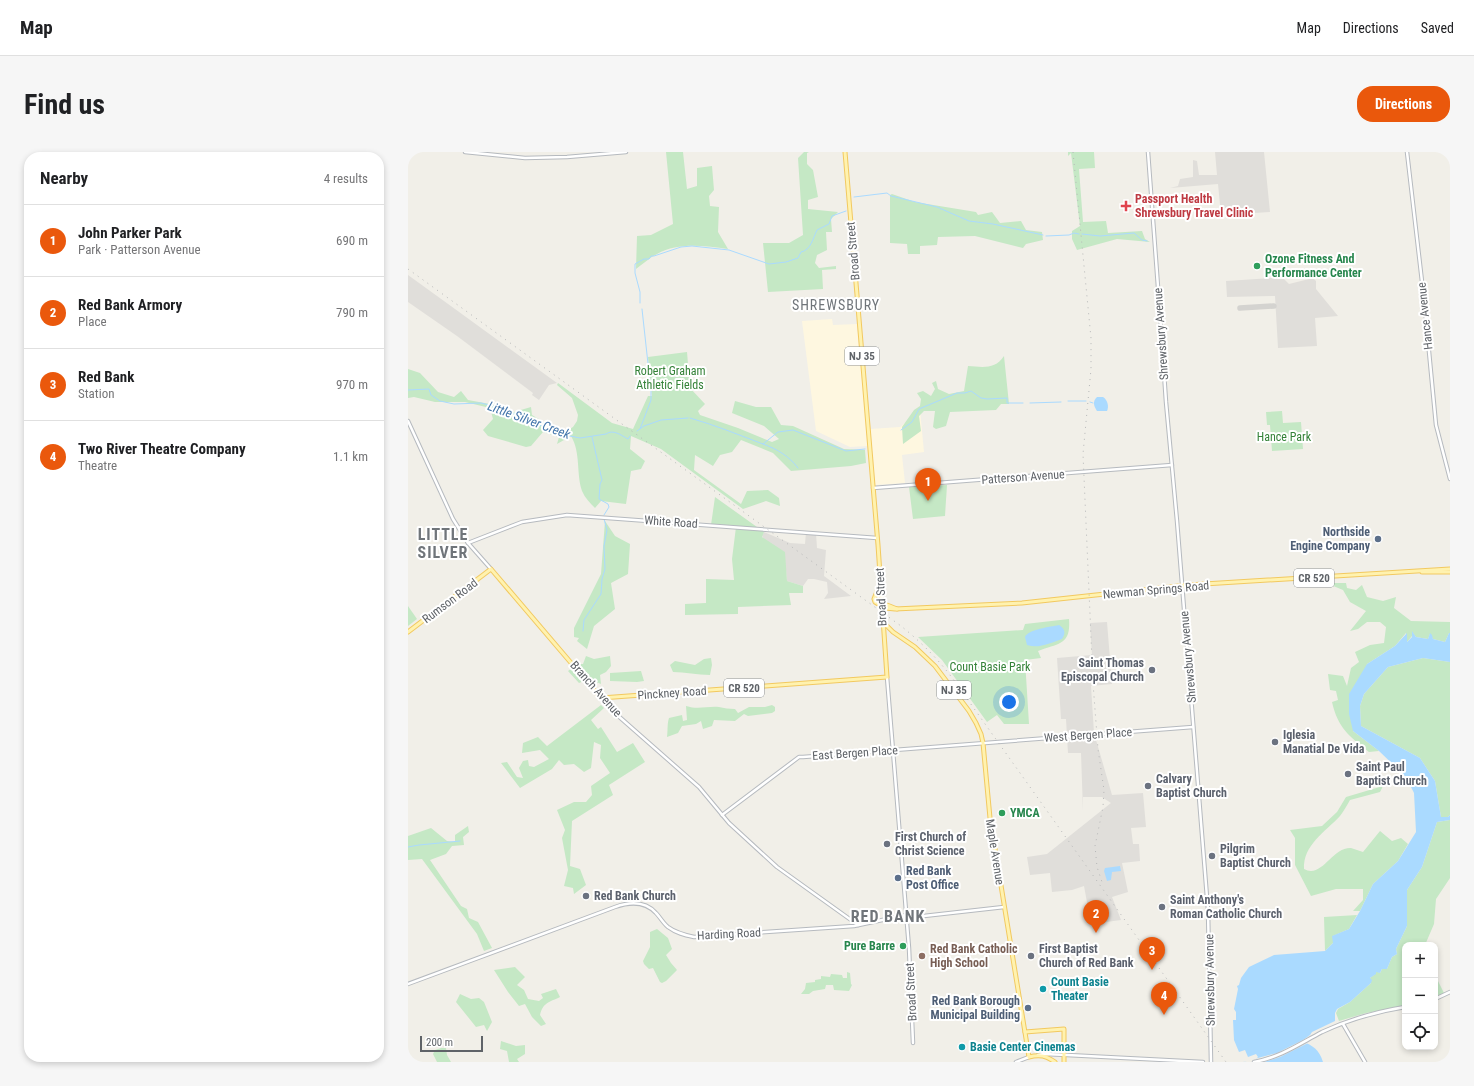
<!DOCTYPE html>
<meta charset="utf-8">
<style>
body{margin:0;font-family:"Roboto Condensed",sans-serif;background:#f6f6f6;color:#202124}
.controls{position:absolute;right:12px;bottom:12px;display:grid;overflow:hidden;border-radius:8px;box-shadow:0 2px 6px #0003}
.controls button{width:36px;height:36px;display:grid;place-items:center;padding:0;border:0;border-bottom:1px solid #e0e0e0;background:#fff;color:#202124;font:20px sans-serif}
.scale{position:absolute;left:12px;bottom:10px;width:63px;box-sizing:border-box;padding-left:4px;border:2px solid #5f6368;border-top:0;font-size:11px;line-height:14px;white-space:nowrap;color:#5f6368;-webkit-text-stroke:3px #fff;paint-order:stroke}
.you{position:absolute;left:601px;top:550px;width:14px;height:14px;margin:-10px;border:3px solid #fff;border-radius:50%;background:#1a73e8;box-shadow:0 0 0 6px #1a73e833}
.badge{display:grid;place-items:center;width:26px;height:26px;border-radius:50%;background:#ea580c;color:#fff;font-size:13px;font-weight:700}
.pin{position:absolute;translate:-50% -33px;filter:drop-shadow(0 1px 2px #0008)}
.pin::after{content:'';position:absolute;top:21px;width:14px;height:12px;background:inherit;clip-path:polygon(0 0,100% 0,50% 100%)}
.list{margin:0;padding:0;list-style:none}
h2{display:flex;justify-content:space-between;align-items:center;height:52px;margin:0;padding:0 16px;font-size:17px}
h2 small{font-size:13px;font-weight:400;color:#757577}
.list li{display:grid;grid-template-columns:26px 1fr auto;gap:12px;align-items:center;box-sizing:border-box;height:72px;padding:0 16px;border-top:1px solid #e0e0e0}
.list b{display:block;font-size:15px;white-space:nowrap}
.list p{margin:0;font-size:13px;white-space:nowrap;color:#757577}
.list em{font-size:13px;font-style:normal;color:#757577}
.icon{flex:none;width:22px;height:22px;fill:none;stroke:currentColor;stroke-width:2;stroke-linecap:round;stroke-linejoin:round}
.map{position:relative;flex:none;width:1042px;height:910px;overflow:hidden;border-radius:16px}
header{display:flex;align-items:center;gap:24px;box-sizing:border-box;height:56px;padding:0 20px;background:#fff;border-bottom:1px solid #e0e0e0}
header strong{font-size:19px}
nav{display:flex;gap:22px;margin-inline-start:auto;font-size:14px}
.intro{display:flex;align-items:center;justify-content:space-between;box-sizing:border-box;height:96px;padding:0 24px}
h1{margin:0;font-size:28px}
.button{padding:10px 18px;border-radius:16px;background:#ea580c;color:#fff;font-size:14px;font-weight:700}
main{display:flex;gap:24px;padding:0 24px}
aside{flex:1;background:#fff;border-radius:16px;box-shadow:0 2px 6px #0003}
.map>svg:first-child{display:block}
.commercial{fill:#fef7e0}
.industrial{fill:#e0deda}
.green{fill:#c5e8c5}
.water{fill:#aadaff}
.pier{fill:#f1efe8}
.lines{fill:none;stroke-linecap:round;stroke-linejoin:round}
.stream{stroke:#aadaff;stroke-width:1}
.taxiway{stroke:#d4d3d0;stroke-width:5.5}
.secondary-casing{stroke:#b6babf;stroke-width:4.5}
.primary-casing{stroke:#f2c960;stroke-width:5}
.secondary{stroke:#fff;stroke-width:2.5}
.primary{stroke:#fff2af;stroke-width:3}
.rail{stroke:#b6b7b8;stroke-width:1;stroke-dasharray:1 5;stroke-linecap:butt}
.health-dot{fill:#e0444e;stroke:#fff;stroke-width:1.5}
.leisure-dot{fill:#2e9e5b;stroke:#fff;stroke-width:1.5}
.service-dot{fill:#5c6f8a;stroke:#fff;stroke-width:1.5}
.worship-dot{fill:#6b7280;stroke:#fff;stroke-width:1.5}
.education-dot{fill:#8d6e63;stroke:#fff;stroke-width:1.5}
.culture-dot{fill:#0f9aa8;stroke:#fff;stroke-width:1.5}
.labels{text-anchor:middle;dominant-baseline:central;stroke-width:4;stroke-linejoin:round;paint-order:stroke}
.shield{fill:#fff;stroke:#8f9295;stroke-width:1}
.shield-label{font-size:11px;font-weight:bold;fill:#5f6368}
.health-label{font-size:12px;font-weight:bold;fill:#be3a42;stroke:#fff;text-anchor:start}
.street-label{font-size:12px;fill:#5f6368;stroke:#fff}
.leisure-label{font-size:12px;font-weight:bold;fill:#27864d;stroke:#fff;text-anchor:start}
.park-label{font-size:12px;fill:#348238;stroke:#fff}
.service-label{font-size:12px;font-weight:bold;fill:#4e5e75;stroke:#fff;text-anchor:end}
.worship-label{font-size:12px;font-weight:bold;fill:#5b616d;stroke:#fff;text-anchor:start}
.education-label{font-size:12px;font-weight:bold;fill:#785e54;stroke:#fff;text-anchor:start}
.culture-label{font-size:12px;font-weight:bold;fill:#0d838f;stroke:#fff;text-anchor:start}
.water-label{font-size:13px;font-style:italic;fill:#4174aa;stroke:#fff}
.quarter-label{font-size:14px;letter-spacing:1px;fill:#70757a;stroke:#fff}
.district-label{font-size:16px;font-weight:bold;letter-spacing:1px;fill:#70757a;stroke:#fff}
</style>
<header>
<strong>Map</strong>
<nav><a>Map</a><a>Directions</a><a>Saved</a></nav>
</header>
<div class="intro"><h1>Find us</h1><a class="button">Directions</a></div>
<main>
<aside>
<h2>Nearby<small>4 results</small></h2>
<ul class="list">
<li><span class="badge">1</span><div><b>John Parker Park</b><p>Park · Patterson Avenue</p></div><em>690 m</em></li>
<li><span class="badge">2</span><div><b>Red Bank Armory</b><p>Place</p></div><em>790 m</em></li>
<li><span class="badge">3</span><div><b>Red Bank</b><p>Station</p></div><em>970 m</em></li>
<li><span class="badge">4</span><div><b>Two River Theatre Company</b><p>Theatre</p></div><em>1.1 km</em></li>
</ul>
</aside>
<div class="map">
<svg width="1042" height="910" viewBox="0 0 1042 910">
<rect width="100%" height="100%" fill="#f1efe8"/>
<g class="commercial">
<path d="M424 167 425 173 449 172 460 294 442 295 408 279 394 169Z"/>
<path d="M512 258 516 300 494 303 497 331 467 333 462 277 492 275Z"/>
</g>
<g class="industrial">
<path d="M807 0H856L862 60 813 63 810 32 762 36 770 34 772 27 785 25V8L789 9 791 23H809Z"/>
<path d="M0 123 47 157 149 231 141 233 131 248 124 243 125 241 49 184 0 150Z"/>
<path d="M865 126 876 127 881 132 905 126 908 129V137L930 164 907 166 909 194 870 196 867 144 819 145 818 129Z"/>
<path d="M356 380 382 391 397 392 398 380 408 381 409 396 418 398 416 424 443 444 416 447 420 441 419 430 406 427H400L395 434 379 429 378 418 354 384Z"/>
<path d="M699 470 704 532 683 534 686 581 704 643 735 641 738 675 723 676 725 692H731L732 709 714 711 720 740 704 745 713 768 683 772 676 734 664 738 644 740 642 721 622 723 619 705 639 702 703 651 694 645H675V659L673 601H660L658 567H653L649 506 684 503 682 471Z"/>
</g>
<g class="green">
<path d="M258 0H275L279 37 289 34V16L304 14 306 38 301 44 302 54 311 55 310 80 320 97C296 94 271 90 249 102 241 106 235 112 228 117L229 84 243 83 265 72Z"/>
<path d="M396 0H401L399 1V12L405 18 410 45 400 48V57L430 60 423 67 424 80H418L419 98 409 103 407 111 411 116 428 114V117L414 118 415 137 360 140 355 91H381L395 83 390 6Z"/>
<path d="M660 0H686L687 16 671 17 675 70 698 69 700 81 734 79 737 87 742 90 709 87 669 98 664 87V79L672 74 663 1 660 4Z"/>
<path d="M484 42 507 50 568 60 570 63 584 60 592 71 613 69 618 78 634 80 635 88 618 92 615 96 567 84 530 85 529 93 512 94V102H500L499 92 482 91V43Z"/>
<path d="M279 200 282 236 297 252 290 259 292 263 330 276 364 290 371 287 356 274 324 261 327 249 348 255H363L373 273 385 274 436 297 457 298 458 311 443 314 383 319 365 301 333 288 324 300 312 303 305 314 287 303 286 318 333 352 339 339 360 338 371 346 372 354 358 349 335 357 253 297 223 284 222 297 237 309 233 317 223 319 218 352 193 349 187 356C182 351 177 346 174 339 168 321 173 301 163 284L149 292 151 285 135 280 123 294 118 295 80 284 75 278 85 267 82 256 57 250H27L6 245 0 246V217L12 221 30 240 46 245 53 239 60 248 93 254 106 260 123 255 124 263 147 277 160 278 165 275 169 269 170 263 164 246 149 233 150 231 204 271 225 277 240 244H244L240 205Z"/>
<path d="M596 204 601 252H593L588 258 542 260 538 274 528 277 525 275 527 259H516L511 264 513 279 495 292 494 275 506 258 512 254 513 247 509 241 515 239 523 244 527 237 524 231 528 229 530 237 541 242 556 239 560 214C574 215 587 218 596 204Z"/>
<path d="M874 259 875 271 893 270 895 297 864 299 862 273H859L858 260Z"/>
<path d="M539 333 537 364 505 367 501 335Z"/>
<path d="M307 345 356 380 354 385 377 400 379 429 395 434V441H381L383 453 330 455V462L277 463V452L298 451V427L326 428 324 407 328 375 303 373Z"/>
<path d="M197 369 207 384 222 392 220 422 203 431 207 457 186 474 179 497 169 489 171 486 166 485V476L193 422Z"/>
<path d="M918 431H938L939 436 948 438 954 433 959 445 975 449 988 445 986 456 1003 469 1042 470V481H1041L1037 490 1025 487 1022 482 1020 487 1008 485 1004 480V484L999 490 998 481 987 494 959 512 945 579 971 599 961 600C941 584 930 576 924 550L930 548 928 539 922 538 920 522 935 524 939 534 943 516 951 510 947 500 962 493 976 491 978 475 972 470H959L950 477 942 479 958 459 942 450 935 438Z"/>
<path d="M0 454 9 467 0 474Z"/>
<path d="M661 467C663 493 651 491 630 499L633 506 617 508 621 572H596L589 563 579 570 534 508 510 485 615 478 617 472Z"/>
<path d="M178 504 186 507 202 504 203 514 198 520 192 523 193 532 181 527 171 531 160 519 170 512H175Z"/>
<path d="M303 506 304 513 302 523C289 523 277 520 265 520L262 513 267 509 287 513 296 507Z"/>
<path d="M1015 506 1042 510V663L1040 665H1033L1027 629 1012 606 953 574 952 554 956 542 980 515Z"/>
<path d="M233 519 236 529 229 530 202 529V521Z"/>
<path d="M193 553 196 556 183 568 190 577 193 575 209 600 225 591 237 610 201 633 205 643 164 669 162 714 172 717 178 733 166 742 165 736 156 734 160 718 154 686 157 678 149 658 166 650H178L184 643 183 634 202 621 192 606 193 593 186 590 183 616 176 620 166 612 156 613 151 608 144 617 112 636 93 611 99 610 109 625 115 626 111 616 115 609 120 608 121 614 126 615 141 607 132 598 114 601 115 591 130 585 139 594Z"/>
<path d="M364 553 367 555V559L364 561 340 564 336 562 327 569 306 568 304 574 295 577 293 569 288 572 274 574 270 581 259 585C260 578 259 572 261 566L274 563 275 569 279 568 278 554C290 558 299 554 311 555 316 556 321 557 327 557L330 561 341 555H357Z"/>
<path d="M975 634 972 640 942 648C939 653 936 659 932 664 917 680 895 693 896 717 914 727 924 695 943 696 947 697 951 699 955 700L972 679 984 689 993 686 1000 692 990 709 965 732 952 759H945L955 748V737H928L903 744 887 713V686L882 678 914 674 929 660 938 645Z"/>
<path d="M1042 668V726L1028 747 1026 772 1017 793H997V854L958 861 931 869 928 861 930 857 942 850 963 831 962 826 967 822 968 819 972 821 974 817H979L984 805 989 802 988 797 999 774V738L1014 715 1029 670Z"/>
<path d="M60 674 61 680 55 685 56 693 44 694 38 702 22 708 53 754 59 757 61 766 70 770 84 796 76 799 69 782 14 707 0 708V684L23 676 39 689 47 690V683Z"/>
<path d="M949 763 941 777 925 784V791L917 799 916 765Z"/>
<path d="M249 777 260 786 264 797 258 803 263 811 269 818 258 829 254 831 252 830 245 816 241 817 236 812 235 809 242 795V780Z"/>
<path d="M107 815 117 825 109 833 116 838 120 847 131 849 135 846 133 842 148 837 152 845C142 850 135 850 132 863L138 872 133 874 124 865 117 852 111 854 100 840 86 818Z"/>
<path d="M439 820 442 821 443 832 444 833 441 839 426 838 425 833H418L417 837 405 839 401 842H393L397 837 398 831 407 830V828L413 827V824L422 825 423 822 434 823 435 826H439Z"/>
<path d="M1027 823 1036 841 1027 845Z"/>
<path d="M52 842 63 847 71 846 76 850 84 870 79 879 76 873 68 875 48 850Z"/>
<path d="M93 889 108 894 117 893V902L109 907 111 910H101L99 899 92 897Z"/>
<path d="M33 896H38L39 903 43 910H29L25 902 27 898Z"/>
</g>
<g class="water">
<path d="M689 245H695C700 248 701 255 699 259H689C686 254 684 250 689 245Z"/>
<path d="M651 473C657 477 658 481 654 487 642 491 631 497 619 493L617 485C621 477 642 475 651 473Z"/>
<path d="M1004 479 1008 485 1020 487 1022 481 1024 483 1025 487 1037 490 1041 481H1042V510L1015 506 980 515 956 542 952 554 953 574 1012 606 1027 629 1033 665H1040L1042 663V668L1029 670 1014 715 999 738V774L988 797 989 802 984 805 979 817H974L972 821 968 820V822L962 826 964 828 963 831 942 850 929 857 927 861V869L904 880 902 883 894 889C905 894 911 897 915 910H835L847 908 850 905 848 902 840 905 837 898 831 900 826 888 825 868H828V860L826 857 830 837 829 834 831 833 833 826 841 815 866 803 917 799 925 791 924 784 941 777 952 759 965 732 990 709 1008 680 1006 641 998 625 971 599 945 579 941 562V542L959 512 987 494 999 481V490L1004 485Z"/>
<path d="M712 714 713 719 704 720 703 728 699 729 696 719 697 716Z"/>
</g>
<path class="pier" d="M903 884 898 888 902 890 872 905 856 910H835L869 901Z"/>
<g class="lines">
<g class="stream">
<path d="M446 45 479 41 483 44 529 55 561 69 585 72 635 83"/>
<path d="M674 82 692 84 726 81 734 88 739 89"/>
<path d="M638 84 661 83 666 81 671 82"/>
<path d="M232 151V140L227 121V112L236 107H241L243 104H246L273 95 284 94 321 98 361 112 378 110 390 106 393 100C403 98 405 86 409 78L421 72 424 64 438 59"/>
<path d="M0 238 21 237 23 243 32 249 46 252 73 251 93 256 152 282 172 286 198 282C205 277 213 283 220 287L222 284"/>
<path d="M660 249H678"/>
<path d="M682 250 685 251"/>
<path d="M622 251 653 250"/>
<path d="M282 266C307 273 331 283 355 292L370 280 385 278 438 299 457 297"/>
<path d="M232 277 243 248V239L234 157"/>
<path d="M493 278 504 270 511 257 549 241H557L563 239 573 246 579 247 599 246V251H615"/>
<path d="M229 279 236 274 253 268 280 266"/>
<path d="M184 285 194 328 192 332 191 347 200 352 201 355 196 363"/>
<path d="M355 292C369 297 381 304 390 316"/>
<path d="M175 479 176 468 193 442 194 427 197 417 196 394 199 378 196 367"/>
<path d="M0 695 11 693 52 689"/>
</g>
<path class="taxiway" d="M832 156 866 154"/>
<defs>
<g id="secondary">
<path d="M57 0 117 6 159 5 218 0"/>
<path d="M740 0 752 162 758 250 769 369 800 758 803 910"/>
<path d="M999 0 1016 147 1028 273 1042 327"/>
<path d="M0 269 45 367 60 391 83 417"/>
<path d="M465 336 764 313"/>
<path d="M60 391 114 370 159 363 469 386"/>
<path d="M479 525 501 796 505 891"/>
<path d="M193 546 208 562 291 635 321 671 369 715 450 773"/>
<path d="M314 663 391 605H395L785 575"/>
<path d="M498 766 596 755"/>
<path d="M0 832 207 755C221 750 237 749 248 761 252 765 255 771 260 775 268 781 277 783 286 785L446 774 498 763"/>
<path d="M1027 847 1042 840"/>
<path d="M935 872 957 910"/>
<path d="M630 903 636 902 659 903 795 910"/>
<path d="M608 910 621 905"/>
<path d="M846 910C873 905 891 892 914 880 942 867 966 860 997 855"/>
</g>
<g id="primary">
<path d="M1014 420H1042"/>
<path d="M472 432 466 447 467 450 477 456 487 457 614 451 780 433 1042 417"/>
<path d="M475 454 479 453 489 457"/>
<path d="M475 470 485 480 507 495 527 514 561 559 568 571 573 582 575 591 582 666 621 905C632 902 638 904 647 910"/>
<path d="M0 480 83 417 193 546 479 525 470 393 437 0"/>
<path d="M617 880 656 877V910"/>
</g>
</defs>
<use href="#secondary" class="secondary-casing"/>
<use href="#primary" class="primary-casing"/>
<use href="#secondary" class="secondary"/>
<use href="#primary" class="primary"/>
<g class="rail">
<path d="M665 0 683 186V217L675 302 685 531 690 597 696 638 695 655 687 694 689 715 694 730"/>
<path d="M0 117 493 474C513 490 530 507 545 527L818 910"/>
</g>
</g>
<path class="health-dot" d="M716 48h4v4h4v4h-4v4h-4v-4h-4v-4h4z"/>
<g class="leisure-dot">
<circle cx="849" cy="114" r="4"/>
<circle cx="594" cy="661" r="4"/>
<circle cx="495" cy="794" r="4"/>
</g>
<g class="service-dot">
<circle cx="970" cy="387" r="4"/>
<circle cx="490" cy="726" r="4"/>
<circle cx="620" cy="856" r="4"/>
</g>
<g class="worship-dot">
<circle cx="744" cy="518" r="4"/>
<circle cx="867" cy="590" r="4"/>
<circle cx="940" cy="622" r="4"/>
<circle cx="740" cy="634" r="4"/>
<circle cx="479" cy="692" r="4"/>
<circle cx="804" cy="704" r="4"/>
<circle cx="178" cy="744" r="4"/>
<circle cx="754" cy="755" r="4"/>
<circle cx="623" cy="804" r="4"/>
</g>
<circle class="education-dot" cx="514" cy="804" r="4"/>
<g class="culture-dot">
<circle cx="635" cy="837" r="4"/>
<circle cx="554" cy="895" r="4"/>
</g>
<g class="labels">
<g class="shield">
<rect x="437" y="195" width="34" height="18" rx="3"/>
<rect x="886" y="417" width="40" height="18" rx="3"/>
<rect x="316" y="527" width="40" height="18" rx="3"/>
<rect x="529" y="529" width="34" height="18" rx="3"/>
</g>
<g class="shield-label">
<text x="454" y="204">NJ 35</text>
<text x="906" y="426">CR 520</text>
<text x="336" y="536">CR 520</text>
<text x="546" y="538">NJ 35</text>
</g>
<g class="health-label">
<text x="727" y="47">Passport Health<tspan x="727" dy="14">Shrewsbury Travel Clinic</tspan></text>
</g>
<g class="street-label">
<text transform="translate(445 99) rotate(-95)">Broad Street</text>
<text transform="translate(1017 164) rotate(-96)">Hance Avenue</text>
<text transform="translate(753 182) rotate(-94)">Shrewsbury Avenue</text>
<text transform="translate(615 325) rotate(-4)">Patterson Avenue</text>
<text transform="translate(263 370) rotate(4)">White Road</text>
<text transform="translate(748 438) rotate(-5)">Newman Springs Road</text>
<text transform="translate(473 445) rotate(-93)">Broad Street</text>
<text transform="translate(42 449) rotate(-37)">Rumson Road</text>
<text transform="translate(780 505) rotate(-95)">Shrewsbury Avenue</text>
<text transform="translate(188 537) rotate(48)">Branch Avenue</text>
<text transform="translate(264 541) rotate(-4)">Pinckney Road</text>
<text transform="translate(680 583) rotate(-4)">West Bergen Place</text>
<text transform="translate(447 601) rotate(-4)">East Bergen Place</text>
<text transform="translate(587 700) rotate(81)">Maple Avenue</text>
<text transform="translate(321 782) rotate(-3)">Harding Road</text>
<text transform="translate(802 828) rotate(-91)">Shrewsbury Avenue</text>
<text transform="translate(503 840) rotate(-93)">Broad Street</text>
</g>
<g class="leisure-label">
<text x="857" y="107">Ozone Fitness And<tspan x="857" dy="14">Performance Center</tspan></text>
<text x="602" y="661">YMCA</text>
<text x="487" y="794" text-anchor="end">Pure Barre</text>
</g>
<g class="park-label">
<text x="262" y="219">Robert Graham<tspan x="262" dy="14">Athletic Fields</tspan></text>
<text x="876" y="285">Hance Park</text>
<text x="582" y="515">Count Basie Park</text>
</g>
<g class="service-label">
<text x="962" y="380">Northside<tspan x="962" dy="14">Engine Company</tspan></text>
<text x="498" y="719" text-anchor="start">Red Bank<tspan x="498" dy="14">Post Office</tspan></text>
<text x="612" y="849">Red Bank Borough<tspan x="612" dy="14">Municipal Building</tspan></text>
</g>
<g class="worship-label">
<text x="736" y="511" text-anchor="end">Saint Thomas<tspan x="736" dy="14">Episcopal Church</tspan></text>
<text x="875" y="583">Iglesia<tspan x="875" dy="14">Manatial De Vida</tspan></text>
<text x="948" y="615">Saint Paul<tspan x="948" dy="14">Baptist Church</tspan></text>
<text x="748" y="627">Calvary<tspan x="748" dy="14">Baptist Church</tspan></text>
<text x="487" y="685">First Church of<tspan x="487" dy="14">Christ Science</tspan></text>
<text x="812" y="697">Pilgrim<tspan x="812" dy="14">Baptist Church</tspan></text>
<text x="186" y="744">Red Bank Church</text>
<text x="762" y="748">Saint Anthony's<tspan x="762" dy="14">Roman Catholic Church</tspan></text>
<text x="631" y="797">First Baptist<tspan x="631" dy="14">Church of Red Bank</tspan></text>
</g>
<g class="education-label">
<text x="522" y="797">Red Bank Catholic<tspan x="522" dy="14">High School</tspan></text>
</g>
<g class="culture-label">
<text x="643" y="830">Count Basie<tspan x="643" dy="14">Theater</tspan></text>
<text x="562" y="895">Basie Center Cinemas</text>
</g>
<g class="water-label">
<text transform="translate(121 268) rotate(20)">Little Silver Creek</text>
</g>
<g class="quarter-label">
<text x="428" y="153">SHREWSBURY</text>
</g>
<g class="district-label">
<text x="35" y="382">LITTLE<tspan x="35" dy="18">SILVER</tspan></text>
<text x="480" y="764">RED BANK</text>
</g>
</g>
</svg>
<div class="controls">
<button>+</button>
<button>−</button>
<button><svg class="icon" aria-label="locate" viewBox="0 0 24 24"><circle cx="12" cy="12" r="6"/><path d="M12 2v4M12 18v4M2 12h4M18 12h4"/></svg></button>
</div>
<div class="scale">200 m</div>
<div class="you"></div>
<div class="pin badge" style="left:520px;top:349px">1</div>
<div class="pin badge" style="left:688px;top:781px">2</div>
<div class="pin badge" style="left:744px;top:818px">3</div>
<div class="pin badge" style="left:756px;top:863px">4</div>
</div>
</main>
